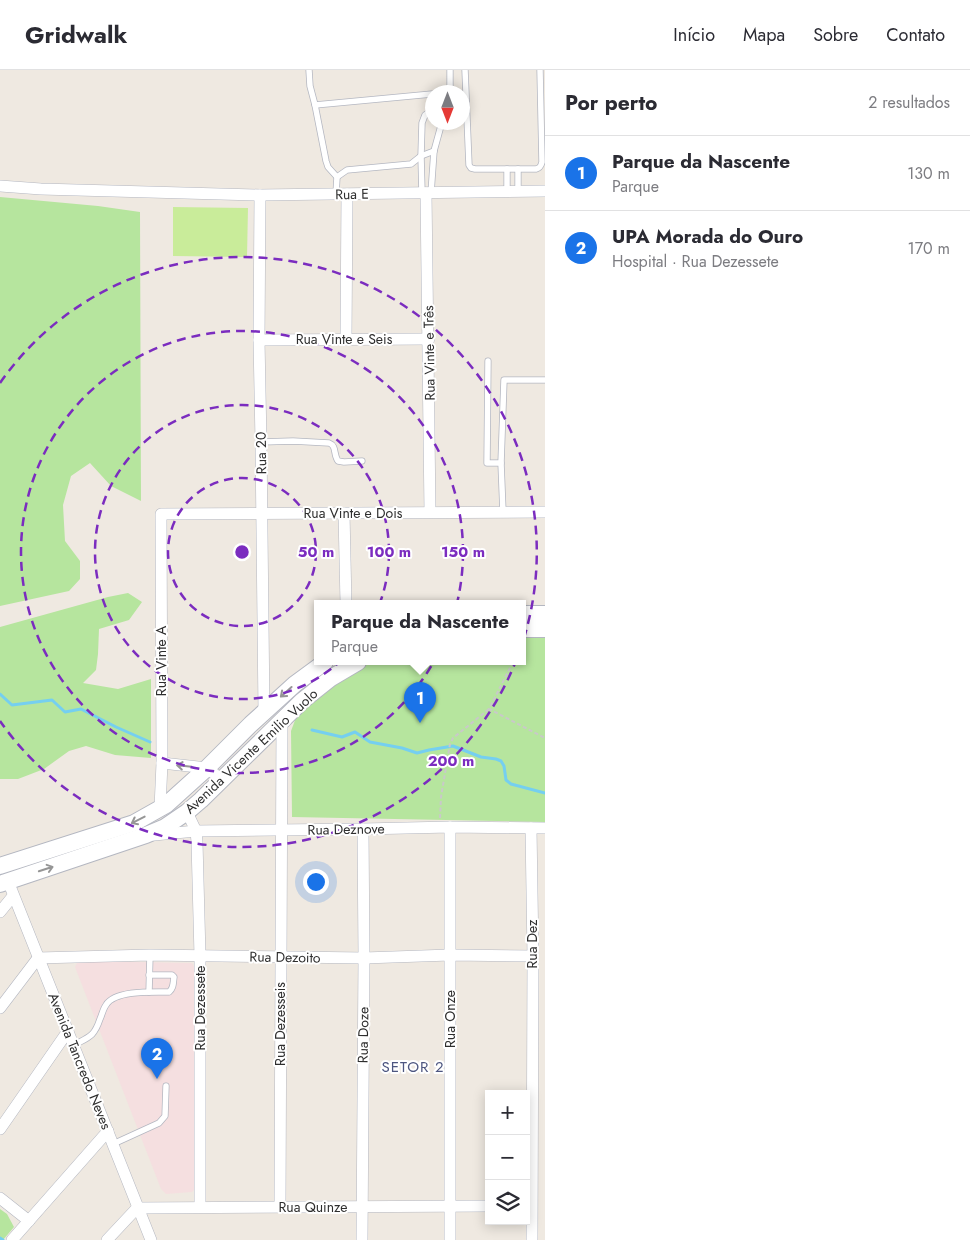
<!DOCTYPE html>
<html lang="pt">
<meta charset="utf-8">
<style>
body{margin:0;font-family:Jost,sans-serif;background:#f7f7f7;color:#2b2b33}
.controls{position:absolute;right:15px;bottom:15px;display:grid;overflow:hidden;border-radius:0px;box-shadow:0 2px 12px #0003}
.controls button{width:45px;height:45px;display:grid;place-items:center;padding:0;border:0;border-bottom:1px solid #e1e1e2;background:#fff;color:#2b2b33;font:25px sans-serif}
.compass{position:absolute;left:425px;top:15px;width:45px;height:45px;border-radius:50%;background:#fff;box-shadow:0 2px 12px #0003;rotate:180deg}
.you{position:absolute;left:315px;top:811px;width:18px;height:18px;margin:-12px;border:4px solid #fff;border-radius:50%;background:#1a73e8;box-shadow:0 0 0 8px #1a73e833}
.badge{display:grid;place-items:center;width:32px;height:32px;border-radius:50%;background:#1a73e8;color:#fff;font-size:16px;font-weight:700}
.pin{position:absolute;translate:-50% -41px;filter:drop-shadow(0 1px 2px #0008)}
.pin::after{content:'';position:absolute;top:26px;width:18px;height:15px;background:inherit;clip-path:polygon(0 0,100% 0,50% 100%)}
.popup{position:absolute;left:314px;top:530px;width:212px;height:65px;box-sizing:border-box;display:grid;place-content:center;border-radius:0px;background:#fff;filter:drop-shadow(0 1px 4px #0005);font-size:16px;white-space:nowrap;color:#7c7c81}
.popup b{font-size:19px;color:#2b2b33}
.popup::after{content:'';position:absolute;left:50%;top:100%;margin-left:-10px;border:10px solid transparent;border-top-color:#fff}
.list{margin:0;padding:0;list-style:none}
h2{display:flex;justify-content:space-between;align-items:center;height:65px;margin:0;padding:0 20px;font-size:21px}
h2 small{font-size:16px;font-weight:400;color:#7c7c81}
.list li{display:grid;grid-template-columns:32px 1fr auto;gap:15px;align-items:center;box-sizing:border-box;height:75px;padding:0 20px;border-top:1px solid #e1e1e2}
.list b{display:block;font-size:19px;white-space:nowrap}
.list p{margin:0;font-size:16px;white-space:nowrap;color:#7c7c81}
.list em{font-size:16px;font-style:normal;color:#7c7c81}
.icon{flex:none;width:28px;height:28px;fill:none;stroke:currentColor;stroke-width:2;stroke-linecap:round;stroke-linejoin:round}
.map{position:relative;flex:none;width:545px;height:1170px;overflow:hidden}
header{display:flex;align-items:center;gap:30px;box-sizing:border-box;height:70px;padding:0 25px;background:#fff;border-bottom:1px solid #e1e1e2}
header strong{font-size:24px}
nav{display:flex;gap:28px;margin-inline-start:auto;font-size:18px}
main{display:flex}
aside{flex:1;background:#fff}
.map>svg:first-child{display:block}
.medical{fill:#f5dfe0}
.green{fill:#b6e59e}
.pitch{fill:#c9ec9a}
.lines{fill:none;stroke-linecap:round;stroke-linejoin:round}
.stream{stroke:#75cff0;stroke-width:3}
.service-casing{stroke:#b4b7c1;stroke-width:7}
.minor-casing{stroke:#b4b7c1;stroke-width:12}
.secondary-casing{stroke:#b4b7c1;stroke-width:18}
.path{stroke:#c9c9c9;stroke-width:2;stroke-dasharray:4 2.5;stroke-linecap:butt}
.service{stroke:#fff;stroke-width:5.5}
.minor{stroke:#fff;stroke-width:11}
.secondary{stroke:#fff;stroke-width:16}
.oneway{stroke:#969696}
.ring{fill:none;stroke:#7b2cbf;stroke-width:2.5;stroke-dasharray:9 6}
.labels{text-anchor:middle;dominant-baseline:central;stroke-width:4;stroke-linejoin:round;paint-order:stroke}
.street-label{font-size:14px;fill:#2e2e2e;stroke:#fff}
.neighbourhood-label{font-size:15px;letter-spacing:1px;fill:#4d5680;stroke:#fff}
.centre{fill:#7b2cbf;stroke:#fff;stroke-width:2.5}
.ring-label{font-size:15px;text-anchor:middle;font-weight:bold;fill:#7b2cbf;stroke:#fff;stroke-width:4;stroke-linejoin:round;paint-order:stroke}
</style>
<header>
<strong>Gridwalk</strong>
<nav><a>Início</a><a>Mapa</a><a>Sobre</a><a>Contato</a></nav>
</header>
<main>
<div class="map">
<svg width="545" height="1170" viewBox="0 0 545 1170">
<rect width="100%" height="100%" fill="#efe9e1"/>
<path class="medical" d="M78 891 192 893 196 900V1118L192 1122 166 1124 161 1119 75 897Z"/>
<g class="green">
<path d="M0 127 98 136 140 142 141 431 111 416 90 393 71 406 63 435 65 471 80 491V509L69 521 0 536Z"/>
<path d="M128 523 142 532 129 550 99 559 98 584 96 600 83 613 118 619 151 609V688L115 685 86 676 69 681 44 699 18 709H0V557L108 527Z"/>
<path d="M523 565H545V752L292 747 291 661 297 645 343 606 369 592H522Z"/>
<path d="M0 1139 7 1144 14 1157 3 1170H0Z"/>
</g>
<path class="pitch" d="M173 137 248 138 247 187 173 186Z"/>
<g class="lines">
<g class="stream">
<path d="M0 624 12 635 52 630 65 642 81 639 116 657 150 672"/>
<path d="M312 660 342 667 355 662 370 672 402 678 417 683 429 680 453 676 481 687 496 689 501 691 504 696 506 710 511 714 545 723"/>
<path d="M0 1168 3 1170"/>
</g>
<defs>
<g id="service">
<path d="M309 0 310 16 315 35 432 24"/>
<path d="M450 0V22"/>
<path d="M465 0 469 95 471 98 475 99H536C540 98 541 96 542 92L540 0"/>
<path d="M315 35 326 91 328 97 337 107"/>
<path d="M507 99V122"/>
<path d="M518 99V122"/>
<path d="M422 123 421 86 422 53 425 45 432 40"/>
<path d="M431 123 434 81 442 52"/>
<path d="M336 124 337 107 347 100 411 94 421 86 434 81"/>
<path d="M488 291 487 393H501L503 442"/>
<path d="M261 372 293 371 329 373C337 376 333 384 338 391L344 392 362 391"/>
<path d="M501 393 504 310H545"/>
<path d="M149 922 150 885"/>
<path d="M74 975C89 967 94 967 100 949 102 945 103 939 106 935 115 920 153 922 169 922 174 918 173 913 174 907L172 905H149"/>
<path d="M113 1074 159 1053 165 1046 166 1016"/>
</g>
<g id="minor">
<path d="M0 116 41 119 260 125 545 121"/>
<path d="M426 123 430 442"/>
<path d="M260 125 259 270 261 372 264 642"/>
<path d="M259 270 429 269"/>
<path d="M346 270 347 124"/>
<path d="M344 443 346 534"/>
<path d="M162 693 207 698 222 710"/>
<path d="M160 738 162 693 161 444 545 442"/>
<path d="M187 742 196 761 197 772 200 886V1137"/>
<path d="M450 757V1170"/>
<path d="M531 758 533 886 532 1170"/>
<path d="M154 765 196 761 363 759 450 757 545 758"/>
<path d="M8 811 151 1170"/>
<path d="M0 842 13 826"/>
<path d="M0 938 38 888 150 885 364 888 450 885 533 886"/>
<path d="M0 1059 68 961"/>
<path d="M0 1128 29 1151"/>
<path d="M280 1137 282 651"/>
<path d="M12 1170 108 1061"/>
<path d="M107 1170 137 1138 489 1136"/>
<path d="M362 1170 364 888 363 759"/>
</g>
<g id="secondary">
<path d="M522 544H545"/>
<path d="M522 559H545"/>
<path d="M0 796 134 753 166 735 207 698 251 654 295 614 325 592"/>
<path d="M0 814 146 765 165 757 187 742 201 730 302 631 331 608 358 592"/>
</g>
</defs>
<use href="#service" class="service-casing"/>
<use href="#minor" class="minor-casing"/>
<use href="#secondary" class="secondary-casing"/>
<g class="path">
<path d="M513 592 489 639 545 668"/>
<path d="M440 748 441 727 450 674 453 668 489 639"/>
</g>
<use href="#service" class="service"/>
<use href="#minor" class="minor"/>
<use href="#secondary" class="secondary"/>
</g>
<defs><path id="oneway-shaft" d="M-6 0H5M1.5-3L5.5 0L1.5 3" fill="none" stroke-width="1.6" stroke-linecap="round" stroke-linejoin="round" transform="scale(1.25)"/></defs>
<g class="oneway">
<use href="#oneway-shaft" transform="translate(286 622) rotate(138)"/>
<use href="#oneway-shaft" transform="translate(184 696) rotate(-174)"/>
<use href="#oneway-shaft" transform="translate(138 750) rotate(153)"/>
<use href="#oneway-shaft" transform="translate(46 799) rotate(-18)"/>
</g>
<g class="ring">
<circle cx="242" cy="482" r="74"/>
<circle cx="242" cy="482" r="147"/>
<circle cx="242" cy="482" r="221"/>
<path d="M0 313A295 295 0 1 1 0 651"/>
</g>
<g class="labels">
<g class="street-label">
<text transform="translate(352 124) rotate(-1)">Rua E</text>
<text x="344" y="269">Rua Vinte e Seis</text>
<text transform="translate(429 283) rotate(-91)">Rua Vinte e Três</text>
<text transform="translate(261 383) rotate(-91)">Rua 20</text>
<text x="353" y="443">Rua Vinte e Dois</text>
<text transform="translate(161 591) rotate(-90)">Rua Vinte A</text>
<text transform="translate(251 681) rotate(-43)">Avenida Vicente Emilio Vuolo</text>
<text transform="translate(346 759) rotate(-1)">Rua Deznove</text>
<text transform="translate(532 874) rotate(-90)">Rua Dez</text>
<text transform="translate(285 887) rotate(1)">Rua Dezoito</text>
<text transform="translate(200 938) rotate(-90)">Rua Dezessete</text>
<text transform="translate(450 949) rotate(-90)">Rua Onze</text>
<text transform="translate(280 954) rotate(-90)">Rua Dezesseis</text>
<text transform="translate(363 965) rotate(-89)">Rua Doze</text>
<text transform="translate(80 991) rotate(68)">Avenida Tancredo Neves</text>
<text x="313" y="1137">Rua Quinze</text>
</g>
<g class="neighbourhood-label">
<text x="413" y="997">SETOR 2</text>
</g>
</g>
<circle cx="242" cy="482" r="8" class="centre"/>
<g class="ring-label">
<text x="316" y="487">50 m</text>
<text x="389" y="487">100 m</text>
<text x="463" y="487">150 m</text>
<text x="451" y="696">200 m</text>
</g>
</svg>
<div class="controls">
<button>+</button>
<button>−</button>
<button><svg class="icon" aria-label="layers" viewBox="0 0 24 24"><path d="M12 4l9 5-9 5-9-5zM3 14l9 5 9-5"/></svg></button>
</div>
<svg class="compass" viewBox="-18 -18 36 36"><path d="M0-13l5 13h-10z" fill="#e53935"/><path d="M0 13l5-13h-10z" fill="#7c7c81"/></svg>
<div class="you"></div>
<div class="pin badge" style="left:420px;top:653px">1</div>
<div class="popup"><b>Parque da Nascente</b>Parque</div>
<div class="pin badge" style="left:157px;top:1009px">2</div>
</div>
<aside>
<h2>Por perto<small>2 resultados</small></h2>
<ul class="list">
<li><span class="badge">1</span><div><b>Parque da Nascente</b><p>Parque</p></div><em>130 m</em></li>
<li><span class="badge">2</span><div><b>UPA Morada do Ouro</b><p>Hospital · Rua Dezessete</p></div><em>170 m</em></li>
</ul>
</aside>
</main>
